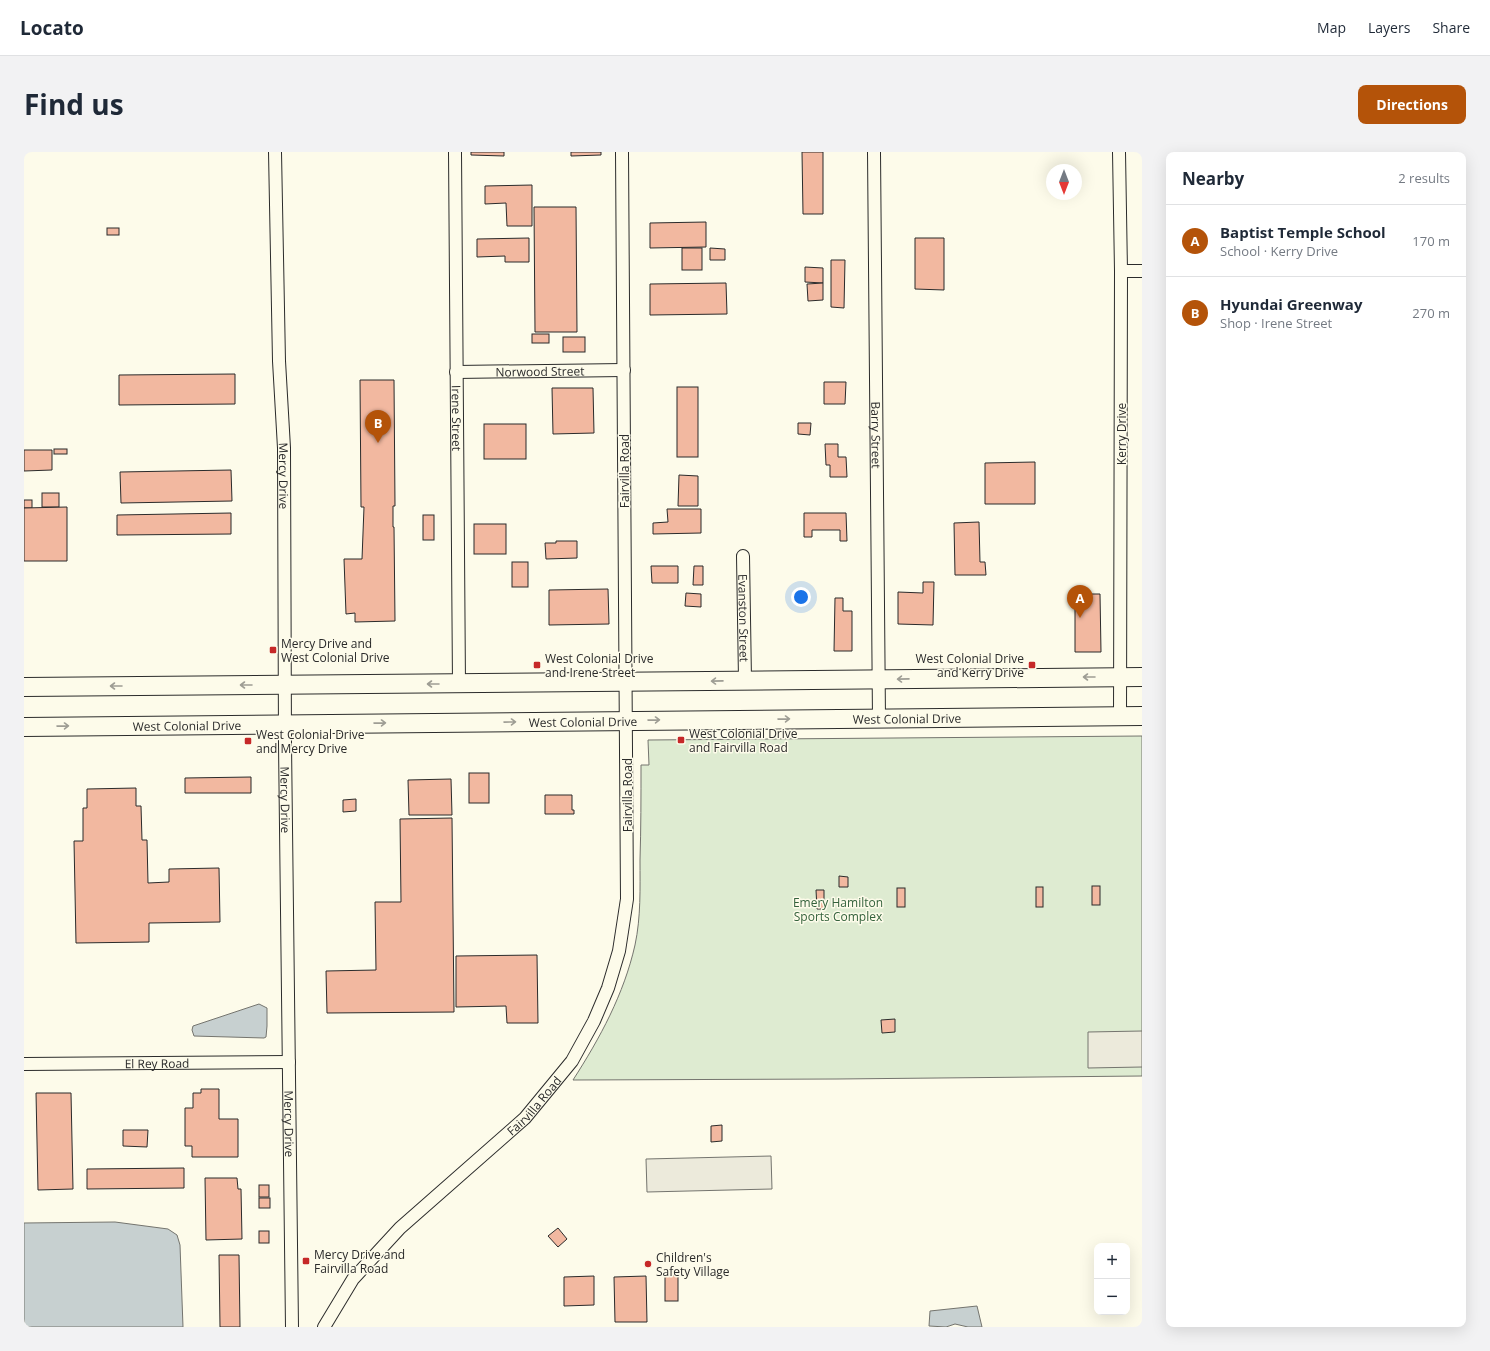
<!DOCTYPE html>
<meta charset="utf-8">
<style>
body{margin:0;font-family:"Open Sans",sans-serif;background:#f2f2f3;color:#1f2937}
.controls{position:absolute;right:12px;bottom:12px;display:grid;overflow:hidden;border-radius:8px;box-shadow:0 4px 16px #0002}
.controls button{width:36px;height:36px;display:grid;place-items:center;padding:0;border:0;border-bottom:1px solid #e0e1e3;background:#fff;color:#1f2937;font:20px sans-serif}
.compass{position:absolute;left:1022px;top:12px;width:36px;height:36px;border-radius:50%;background:#fff;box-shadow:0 4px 16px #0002;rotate:180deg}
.you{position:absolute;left:777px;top:445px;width:14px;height:14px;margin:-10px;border:3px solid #fff;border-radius:50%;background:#1a73e8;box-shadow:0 0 0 6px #1a73e833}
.badge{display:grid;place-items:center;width:26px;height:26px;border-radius:50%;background:#b45309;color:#fff;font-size:13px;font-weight:700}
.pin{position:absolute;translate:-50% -33px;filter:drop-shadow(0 1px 2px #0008)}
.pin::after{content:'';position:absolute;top:21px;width:14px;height:12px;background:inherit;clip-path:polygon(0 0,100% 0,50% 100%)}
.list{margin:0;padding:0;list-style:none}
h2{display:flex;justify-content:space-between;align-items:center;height:52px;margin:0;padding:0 16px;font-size:17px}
h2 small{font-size:13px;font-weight:400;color:#747a83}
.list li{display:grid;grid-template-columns:26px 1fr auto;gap:12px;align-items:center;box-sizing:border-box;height:72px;padding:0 16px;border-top:1px solid #e0e1e3}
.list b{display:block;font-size:15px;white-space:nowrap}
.list p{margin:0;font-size:13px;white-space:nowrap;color:#747a83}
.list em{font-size:13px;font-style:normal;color:#747a83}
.map{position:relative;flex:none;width:1118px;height:1175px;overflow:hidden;border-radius:8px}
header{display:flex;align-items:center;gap:24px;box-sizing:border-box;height:56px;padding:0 20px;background:#fff;border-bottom:1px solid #e0e1e3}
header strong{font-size:19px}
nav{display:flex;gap:22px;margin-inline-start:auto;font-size:14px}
.intro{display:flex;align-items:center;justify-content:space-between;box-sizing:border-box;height:96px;padding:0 24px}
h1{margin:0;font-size:28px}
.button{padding:10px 18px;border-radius:8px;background:#b45309;color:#fff;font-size:14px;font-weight:700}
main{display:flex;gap:24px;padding:0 24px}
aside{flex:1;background:#fff;border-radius:8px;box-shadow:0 4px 16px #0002}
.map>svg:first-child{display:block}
.green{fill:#deebd1;stroke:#74746e}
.parking{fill:#eceadb;stroke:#74746e}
.water{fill:#c7d0d0;stroke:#74746e}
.building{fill:#f2b8a0;stroke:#2b2b2b}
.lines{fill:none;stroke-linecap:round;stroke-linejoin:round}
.minor-casing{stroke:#2b2b2b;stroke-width:14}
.highway-casing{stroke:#2b2b2b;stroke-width:20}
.minor{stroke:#fdfbea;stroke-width:12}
.highway{stroke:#fdfbea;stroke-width:18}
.oneway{stroke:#9e9d94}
.poi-dot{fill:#c62828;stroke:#fdfbea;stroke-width:1.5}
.labels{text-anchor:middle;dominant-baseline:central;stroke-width:3;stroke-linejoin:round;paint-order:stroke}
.street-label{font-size:12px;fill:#2b2b2b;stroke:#fdfbea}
.poi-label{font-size:12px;fill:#2b2b2b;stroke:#fdfbea;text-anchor:start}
.park-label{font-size:12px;fill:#34623c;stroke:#fdfbea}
</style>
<header>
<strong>Locato</strong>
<nav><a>Map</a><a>Layers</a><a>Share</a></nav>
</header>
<div class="intro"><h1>Find us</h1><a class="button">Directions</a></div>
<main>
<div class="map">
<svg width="1118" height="1175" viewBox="0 0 1118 1175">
<rect width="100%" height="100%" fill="#fdfbea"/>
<path class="green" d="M1118 584V924L813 927 549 928C576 886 600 842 611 793 617 765 616 736 616 708 617 676 617 645 617 613H625L624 588Z"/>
<g class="parking">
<path d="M1118 879V915L1064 916V880Z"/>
<path d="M747 1004 748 1037 623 1040 622 1007Z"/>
</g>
<g class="water">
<path d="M235 852 243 856V874L242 885 240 886 170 884 168 878 169 874Z"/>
<path d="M91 1070 144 1077 153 1083 156 1093 159 1175H0V1071Z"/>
<path d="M953 1154 958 1175H944L931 1172 922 1175 905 1174 906 1159Z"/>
</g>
<g class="building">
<path d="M447 0H480V4L447 3Z"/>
<path d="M547 0H577V3L547 4Z"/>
<path d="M778 0H799V62H779Z"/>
<path d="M508 33V74H483L482 51 461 52V34Z"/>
<path d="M510 55H552L553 180H511Z"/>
<path d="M682 70V95L626 96V71Z"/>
<rect x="83" y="76" width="12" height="7"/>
<path d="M505 86V110H481V104L453 105V87Z"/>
<path d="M891 86H920V138L891 137Z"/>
<rect x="658" y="96" width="20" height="22"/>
<path d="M686 96 701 97V108H686Z"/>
<path d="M807 108H821L820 156 807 155Z"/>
<path d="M781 115 799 116V131L781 130Z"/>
<path d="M702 131 703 162 626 163V132Z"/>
<path d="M799 131V148L784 149 783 132Z"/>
<rect x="508" y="182" width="17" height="9"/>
<rect x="539" y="185" width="22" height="15"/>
<path d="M211 222V252L95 253V223Z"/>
<path d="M336 228H370L371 354H369V375H370L371 469 331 470V461L322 462 320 407H338L340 355H337Z"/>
<path d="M800 230H822L821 252H800Z"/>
<rect x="653" y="235" width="21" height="70"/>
<path d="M528 236H569L570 281 529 282Z"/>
<path d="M774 271H787L786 283 774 282Z"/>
<rect x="460" y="272" width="42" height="35"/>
<path d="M801 292H814V305H822L823 325H806V313H802Z"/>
<rect x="30" y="297" width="13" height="5"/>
<path d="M0 298H28V318L0 319Z"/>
<path d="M1011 310V352H961V311Z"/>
<path d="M207 318 208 349 97 351 96 320Z"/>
<path d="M655 323 674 324V354H654Z"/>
<rect x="18" y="341" width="17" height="14"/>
<rect x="0" y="348" width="8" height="8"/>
<path d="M43 355V409H0V356Z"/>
<path d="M643 357H677V381L629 382V371L644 370Z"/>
<path d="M207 361V382L93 383V363Z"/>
<path d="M780 361H822L823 389H816V378H788V385H780Z"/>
<rect x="399" y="363" width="11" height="25"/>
<path d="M955 370 956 410H961L962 423H931L930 371Z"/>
<rect x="450" y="372" width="32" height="30"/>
<path d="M532 389H553V406L522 407 521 391H532Z"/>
<rect x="488" y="410" width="16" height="25"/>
<path d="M627 414H654V431H628Z"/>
<path d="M670 414H679V433H669Z"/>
<path d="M899 430H910L909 473 874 472V440L899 441Z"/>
<path d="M584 437 585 472 525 473V438Z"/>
<path d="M662 441 677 442V455L661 454Z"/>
<path d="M1051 442H1076L1077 500H1051Z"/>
<path d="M811 446H819V459H828V499H810Z"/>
<rect x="445" y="621" width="20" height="30"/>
<path d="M227 625V641H161V626Z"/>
<path d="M427 627 428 663H385L384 628Z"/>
<path d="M112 636V654H117L118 688H123L124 731 145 730V717L195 716 196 770 125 771V790L52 791 50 689H59V656H63V637Z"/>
<path d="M521 643H548V658H550V662H521Z"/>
<path d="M332 647V659L319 660V648Z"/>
<path d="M428 666 430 860 303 861 302 819 352 818 351 750H377L376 667Z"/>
<path d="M815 724 824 725V735H815Z"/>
<rect x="1068" y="734" width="8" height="19"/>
<rect x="1012" y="735" width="7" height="20"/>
<rect x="873" y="736" width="8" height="19"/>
<path d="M792 738H800V757H793Z"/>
<path d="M513 803 514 871H483L482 854 432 855V804Z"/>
<path d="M871 867V880L858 881 857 868Z"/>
<path d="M177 937H195V967H214V1005H168V994H161V956H169V941H177Z"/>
<path d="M12 941H47L49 1037 14 1038Z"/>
<path d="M698 973V989L687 990V974Z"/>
<path d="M99 978H124L123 995 99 994Z"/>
<path d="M160 1016V1036L63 1037V1017Z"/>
<path d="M181 1026H213L214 1037H217L218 1087 182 1088Z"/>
<rect x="235" y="1033" width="10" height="12"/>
<rect x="235" y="1046" width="11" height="10"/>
<path d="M534 1076 543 1087 534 1095 524 1084Z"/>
<rect x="235" y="1079" width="10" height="12"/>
<path d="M195 1103H215L216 1175H196Z"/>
<rect x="641" y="1123" width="13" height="26"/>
<path d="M570 1124V1153L540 1154V1125Z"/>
<path d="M622 1124 623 1170H591L590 1125Z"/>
</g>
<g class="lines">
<defs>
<g id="minor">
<path id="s1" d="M251 0 255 209 260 296 261 592 268 1175"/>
<path id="s2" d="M431 0 435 532"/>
<path id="s3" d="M850 0 855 566"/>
<path d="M1095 0 1097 119 1096 565"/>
<path d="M1097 119H1118"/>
<path id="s4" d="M432 220 600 218"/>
<path id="s5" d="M719 404 721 528"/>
<path id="s6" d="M0 912 265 910"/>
<path id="s7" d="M300 1175 329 1127 376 1076 501 966 548 909 570 869 584 836 595 799 603 747 598 0"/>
</g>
<g id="highway">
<path d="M0 535 1118 525"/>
<path id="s8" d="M0 575 1118 564"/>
</g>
</defs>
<use href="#minor" class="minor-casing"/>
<use href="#highway" class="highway-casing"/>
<use href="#minor" class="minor"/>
<use href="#highway" class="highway"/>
</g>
<defs><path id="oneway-shaft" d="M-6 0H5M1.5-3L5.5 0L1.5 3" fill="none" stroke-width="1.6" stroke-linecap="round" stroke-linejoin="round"/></defs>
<g class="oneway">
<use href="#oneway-shaft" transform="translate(1065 525) rotate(180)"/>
<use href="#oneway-shaft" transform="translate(879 527) rotate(179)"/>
<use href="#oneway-shaft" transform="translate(693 529) rotate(179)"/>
<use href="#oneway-shaft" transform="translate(409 532) rotate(180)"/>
<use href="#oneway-shaft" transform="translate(222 533) rotate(180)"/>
<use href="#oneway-shaft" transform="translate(92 534) rotate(180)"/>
<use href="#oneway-shaft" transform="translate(760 567) rotate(-1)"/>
<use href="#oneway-shaft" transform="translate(630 568) rotate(-1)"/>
<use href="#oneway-shaft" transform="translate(486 570) rotate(-1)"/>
<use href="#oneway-shaft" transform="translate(356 571) rotate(-1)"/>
<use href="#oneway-shaft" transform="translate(39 574) rotate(-1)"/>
</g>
<g class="poi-dot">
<rect x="245" y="494" width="8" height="8" rx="2"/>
<rect x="509" y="509" width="8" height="8" rx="2"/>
<rect x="1004" y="509" width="8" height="8" rx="2"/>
<rect x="653" y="584" width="8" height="8" rx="2"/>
<rect x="220" y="585" width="8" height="8" rx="2"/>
<rect x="278" y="1105" width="8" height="8" rx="2"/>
<circle cx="624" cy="1112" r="4"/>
</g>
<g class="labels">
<g class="street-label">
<text stroke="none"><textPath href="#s4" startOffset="84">Norwood Street</textPath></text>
<text stroke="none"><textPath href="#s2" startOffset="266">Irene Street</textPath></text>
<text transform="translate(1097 282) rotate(-90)">Kerry Drive</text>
<text stroke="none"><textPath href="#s3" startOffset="283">Barry Street</textPath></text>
<text transform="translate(600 319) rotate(-90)">Fairvilla Road</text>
<text stroke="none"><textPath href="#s1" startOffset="324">Mercy Drive</textPath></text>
<text stroke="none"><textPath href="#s5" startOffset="62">Evanston Street</textPath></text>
<text stroke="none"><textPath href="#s8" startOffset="883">West Colonial Drive</textPath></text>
<text stroke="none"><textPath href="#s8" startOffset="559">West Colonial Drive</textPath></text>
<text stroke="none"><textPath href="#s8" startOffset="163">West Colonial Drive</textPath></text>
<text transform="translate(603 643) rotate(-90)">Fairvilla Road</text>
<text stroke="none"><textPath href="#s1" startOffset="648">Mercy Drive</textPath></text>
<text stroke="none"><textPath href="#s6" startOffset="133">El Rey Road</textPath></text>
<text stroke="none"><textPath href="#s7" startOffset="307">Fairvilla Road</textPath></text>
<text stroke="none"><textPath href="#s1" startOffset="972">Mercy Drive</textPath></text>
</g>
<g class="poi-label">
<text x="257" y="491">Mercy Drive and<tspan x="257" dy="14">West Colonial Drive</tspan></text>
<text x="521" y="506">West Colonial Drive<tspan x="521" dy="14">and Irene Street</tspan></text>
<text x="1000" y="506" text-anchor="end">West Colonial Drive<tspan x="1000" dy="14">and Kerry Drive</tspan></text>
<text x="665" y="581">West Colonial Drive<tspan x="665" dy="14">and Fairvilla Road</tspan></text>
<text x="232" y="582">West Colonial Drive<tspan x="232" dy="14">and Mercy Drive</tspan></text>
<text x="290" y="1102">Mercy Drive and<tspan x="290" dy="14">Fairvilla Road</tspan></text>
<text x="632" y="1105">Children's<tspan x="632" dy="14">Safety Village</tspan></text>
</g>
<g class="park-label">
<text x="814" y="750">Emery Hamilton<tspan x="814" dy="14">Sports Complex</tspan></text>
</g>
</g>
</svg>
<div class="controls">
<button>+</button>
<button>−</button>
</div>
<svg class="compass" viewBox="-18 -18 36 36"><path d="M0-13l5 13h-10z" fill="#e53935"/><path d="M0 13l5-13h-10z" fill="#747a83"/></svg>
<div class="you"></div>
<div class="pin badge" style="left:1056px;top:466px">A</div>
<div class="pin badge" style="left:354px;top:291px">B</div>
</div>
<aside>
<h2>Nearby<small>2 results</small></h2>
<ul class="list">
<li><span class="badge">A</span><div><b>Baptist Temple School</b><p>School · Kerry Drive</p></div><em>170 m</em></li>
<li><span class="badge">B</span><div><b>Hyundai Greenway</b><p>Shop · Irene Street</p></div><em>270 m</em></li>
</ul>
</aside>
</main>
